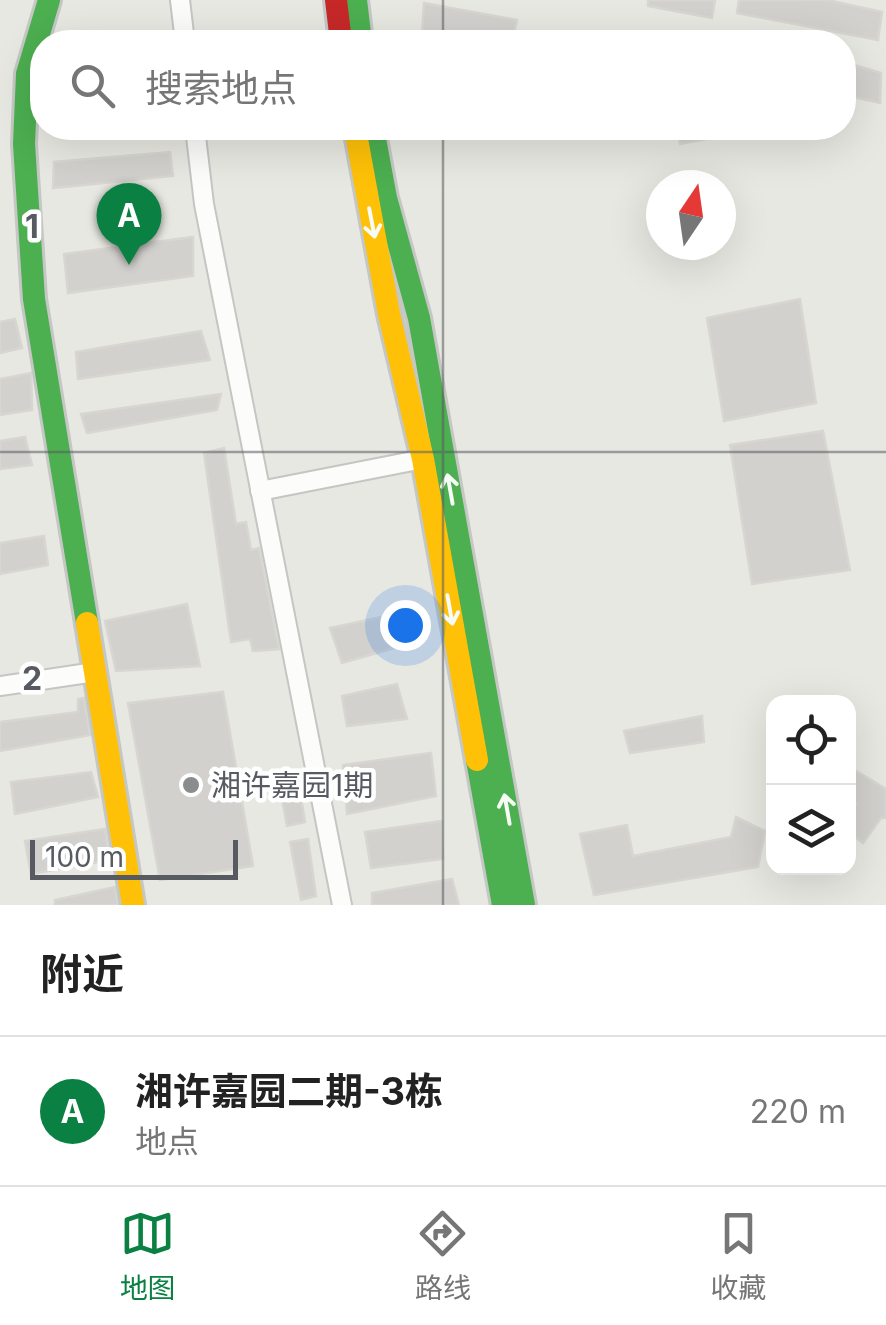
<!DOCTYPE html>
<html lang="zh">
<meta charset="utf-8">
<style>
body{margin:0;font-family:Inter,"Noto Sans SC",sans-serif;background:#f2f2f2;color:#222}
.controls{position:absolute;right:30px;bottom:30px;display:grid;overflow:hidden;border-radius:20px;box-shadow:0 10px 40px #0002}
.controls button{width:90px;height:90px;display:grid;place-items:center;padding:0;border:0;border-bottom:2px solid #e0e0e0;background:#fff;color:#222;font:50px sans-serif}
.compass{position:absolute;left:646px;top:170px;width:90px;height:90px;border-radius:50%;background:#fff;box-shadow:0 10px 40px #0002;rotate:13deg}
.scale{position:absolute;left:30px;bottom:25px;width:208px;box-sizing:border-box;padding-left:10px;border:5px solid #575b61;border-top:0;font-size:28px;line-height:35px;white-space:nowrap;color:#575b61;-webkit-text-stroke:8px #fff;paint-order:stroke}
.you{position:absolute;left:405px;top:625px;width:35px;height:35px;margin:-25px;border:8px solid #fff;border-radius:50%;background:#1a73e8;box-shadow:0 0 0 15px #1a73e833}
.badge{display:grid;place-items:center;width:65px;height:65px;border-radius:50%;background:#0b8043;color:#fff;font-size:32px;font-weight:700}
.pin{position:absolute;translate:-50% -82px;filter:drop-shadow(0 2px 5px #0008)}
.pin::after{content:'';position:absolute;top:52px;width:35px;height:30px;background:inherit;clip-path:polygon(0 0,100% 0,50% 100%)}
.list{margin:0;padding:0;list-style:none}
h2{display:flex;justify-content:space-between;align-items:center;height:130px;margin:0;padding:0 40px;font-size:42px}
h2 small{font-size:32px;font-weight:400;color:#767676}
.list li{display:grid;grid-template-columns:65px 1fr auto;gap:30px;align-items:center;box-sizing:border-box;height:150px;padding:0 40px;border-top:2px solid #e0e0e0}
.list b{display:block;font-size:38px;white-space:nowrap}
.list p{margin:0;font-size:32px;white-space:nowrap;color:#767676}
.list em{font-size:32px;font-style:normal;color:#767676}
.icon{flex:none;width:55px;height:55px;fill:none;stroke:currentColor;stroke-width:2;stroke-linecap:round;stroke-linejoin:round}
.map{position:relative;flex:none;width:886px;height:905px;overflow:hidden}
.search{position:absolute;background:#fff;box-shadow:0 10px 40px #0002;left:30px;right:30px;top:30px;height:110px;display:flex;align-items:center;gap:25px;box-sizing:border-box;padding:0 35px;border-radius:40px;color:#767676;font-size:38px}
.sheet{height:280px;background:#fff}
nav{display:flex;justify-content:space-around;align-items:center;box-sizing:border-box;height:140px;border-top:2px solid #e0e0e0;background:#fff;font-size:28px;color:#767676}
nav a{display:grid;justify-items:center;gap:5px}
nav .on{color:#0b8043}
.map>svg:first-child{display:block}
.building{fill:#d2d1cd;stroke:#d8d6d1;stroke-width:2.5}
.lines{fill:none;stroke-linecap:round;stroke-linejoin:round}
.street-casing{stroke:#c4c6c4;stroke-width:22}
.fast-casing{stroke:#c5c7c5;stroke-width:28}
.slow-casing{stroke:#c5c7c5;stroke-width:28}
.jam-casing{stroke:#c5c7c5;stroke-width:28}
.street{stroke:#fcfcfb;stroke-width:18}
.fast{stroke:#4caf50;stroke-width:22}
.slow{stroke:#ffc107;stroke-width:22}
.jam{stroke:#c62828;stroke-width:22}
.oneway{stroke:#f6fbf6}
.grid{fill:none;stroke:#575b61;stroke-width:2.5;stroke-opacity:0.55}
.poi-dot{fill:#8a8c8e;stroke:#fff;stroke-width:4}
.labels{text-anchor:middle;dominant-baseline:central;stroke-width:9;stroke-linejoin:round;paint-order:stroke}
.poi-label{font-size:30px;fill:#575b61;stroke:#fff;text-anchor:start}
.grid-label{font-size:32px;text-anchor:middle;font-weight:bold;fill:#575b61;stroke:#fff;stroke-width:9;stroke-linejoin:round;paint-order:stroke}
</style>
<div class="map">
<svg width="886" height="905" viewBox="0 0 886 905">
<rect width="100%" height="100%" fill="#e8e8e2"/>
<g class="building">
<path d="M648 0H715L712 18 648 6Z"/>
<path d="M739 0H828L882 12 878 40 737 13Z"/>
<path d="M424 3 517 20 512 42H462L422 35Z"/>
<path d="M844 62 881 73 880 103 844 95Z"/>
<path d="M678 128H737L738 133 680 144Z"/>
<path d="M170 152 173 176 53 188 54 162Z"/>
<path d="M193 237V276L68 293 64 254Z"/>
<path d="M800 299 816 403 724 421 707 318Z"/>
<path d="M15 319 22 348 0 353V322Z"/>
<path d="M201 331 210 360 78 379 76 352Z"/>
<path d="M31 373 32 410 0 415V379Z"/>
<path d="M221 394 217 410 87 433 81 414Z"/>
<path d="M823 431 850 570 752 584 730 445Z"/>
<path d="M25 437 32 465 0 469V441Z"/>
<path d="M224 448 236 524 246 522 251 550 259 548 279 649 253 651 250 639 231 642 204 453Z"/>
<path d="M44 536 48 565 0 574V543Z"/>
<path d="M187 604 200 666 116 671 105 621Z"/>
<path d="M405 612V645L342 663 330 628Z"/>
<path d="M397 684 407 719 347 726 342 696Z"/>
<path d="M223 692 253 866 160 880 128 703Z"/>
<path d="M84 698 90 735 0 751V722L78 712V699Z"/>
<path d="M702 716 704 742 630 753 624 731Z"/>
<path d="M431 753 436 796 347 814 343 765Z"/>
<path d="M848 766 886 789V818H881L863 843 848 832V814L857 804 848 797Z"/>
<path d="M91 772 98 797 15 814 11 782Z"/>
<path d="M299 785 305 822 287 826 280 788Z"/>
<path d="M736 817 765 831 758 867 594 895 580 834 627 825 633 856 731 837Z"/>
<path d="M442 821 443 859 371 868 365 832Z"/>
<path d="M105 829 110 860 31 874 25 841Z"/>
<path d="M308 839 316 896 301 900 290 842Z"/>
<path d="M452 879 459 905H372V893Z"/>
<path d="M115 887 118 905H55V900Z"/>
</g>
<g class="lines">
<defs>
<g id="street">
<path d="M180 0 185 42"/>
<path d="M195 128 204 204 342 905"/>
<path d="M260 491 423 459"/>
<path d="M0 686 95 672"/>
</g>
<g id="fast">
<path d="M49 0 27 74 24 144 34 299 87 623"/>
<path d="M356 0 361 42"/>
<path d="M373 128 386 198 419 318 524 905"/>
<path d="M477 760 503 905"/>
</g>
<g id="slow">
<path d="M355 128 389 314 423 459 477 760"/>
<path d="M87 623 133 905"/>
</g>
<path id="jam" d="M336 0 341 42"/>
</defs>
<use href="#street" class="street-casing"/>
<use href="#fast" class="fast-casing"/>
<use href="#slow" class="slow-casing"/>
<use href="#jam" class="jam-casing"/>
<use href="#street" class="street"/>
<use href="#fast" class="fast"/>
<use href="#slow" class="slow"/>
<use href="#jam" class="jam"/>
</g>
<defs><path id="oneway-shaft" d="M-6 0H5M1.5-3L5.5 0L1.5 3" fill="none" stroke-width="1.6" stroke-linecap="round" stroke-linejoin="round" transform="scale(2.5)"/></defs>
<g class="oneway">
<use href="#oneway-shaft" transform="translate(372 223) rotate(79)"/>
<use href="#oneway-shaft" transform="translate(450 489) rotate(-100)"/>
<use href="#oneway-shaft" transform="translate(450 610) rotate(80)"/>
<use href="#oneway-shaft" transform="translate(507 809) rotate(-100)"/>
</g>
<path class="grid" d="M443 0V42M443 128V905M0 452H886"/>
<circle class="poi-dot" cx="191" cy="785" r="10"/>
<g class="labels">
<g class="poi-label">
<text x="211" y="785">湘许嘉园1期</text>
</g>
</g>
<g class="grid-label">
<text x="32" y="238">1</text>
<text x="32" y="690">2</text>
</g>
</svg>
<div class="controls">
<button><svg class="icon" aria-label="locate" viewBox="0 0 24 24"><circle cx="12" cy="12" r="6"/><path d="M12 2v4M12 18v4M2 12h4M18 12h4"/></svg></button>
<button><svg class="icon" aria-label="layers" viewBox="0 0 24 24"><path d="M12 4l9 5-9 5-9-5zM3 14l9 5 9-5"/></svg></button>
</div>
<svg class="compass" viewBox="-18 -18 36 36"><path d="M0-13l5 13h-10z" fill="#e53935"/><path d="M0 13l5-13h-10z" fill="#767676"/></svg>
<div class="scale">100 m</div>
<div class="you"></div>
<div class="pin badge" style="left:129px;top:265px">A</div>
<div class="search"><svg class="icon" aria-label="search" viewBox="0 0 24 24"><circle cx="10" cy="10" r="6"/><path d="M15 15l6 6"/></svg>搜索地点</div>
</div>
<section class="sheet">
<h2>附近<small></small></h2>
<ul class="list">
<li><span class="badge">A</span><div><b>湘许嘉园二期-3栋</b><p>地点</p></div><em>220 m</em></li>
</ul>
</section>
<nav>
<a class="on"><svg class="icon" aria-label="map" viewBox="0 0 24 24"><path d="M3 6l6-2 6 2 6-2v14l-6 2-6-2-6 2zM9 4v14M15 6v14"/></svg>地图</a>
<a><svg class="icon" aria-label="directions" viewBox="0 0 24 24"><path d="M12 3l9 9-9 9-9-9zM9 14v-3h6M13 9l2 2-2 2"/></svg>路线</a>
<a><svg class="icon" aria-label="saved" viewBox="0 0 24 24"><path d="M7 4h10v16l-5-4-5 4z"/></svg>收藏</a>
</nav>
